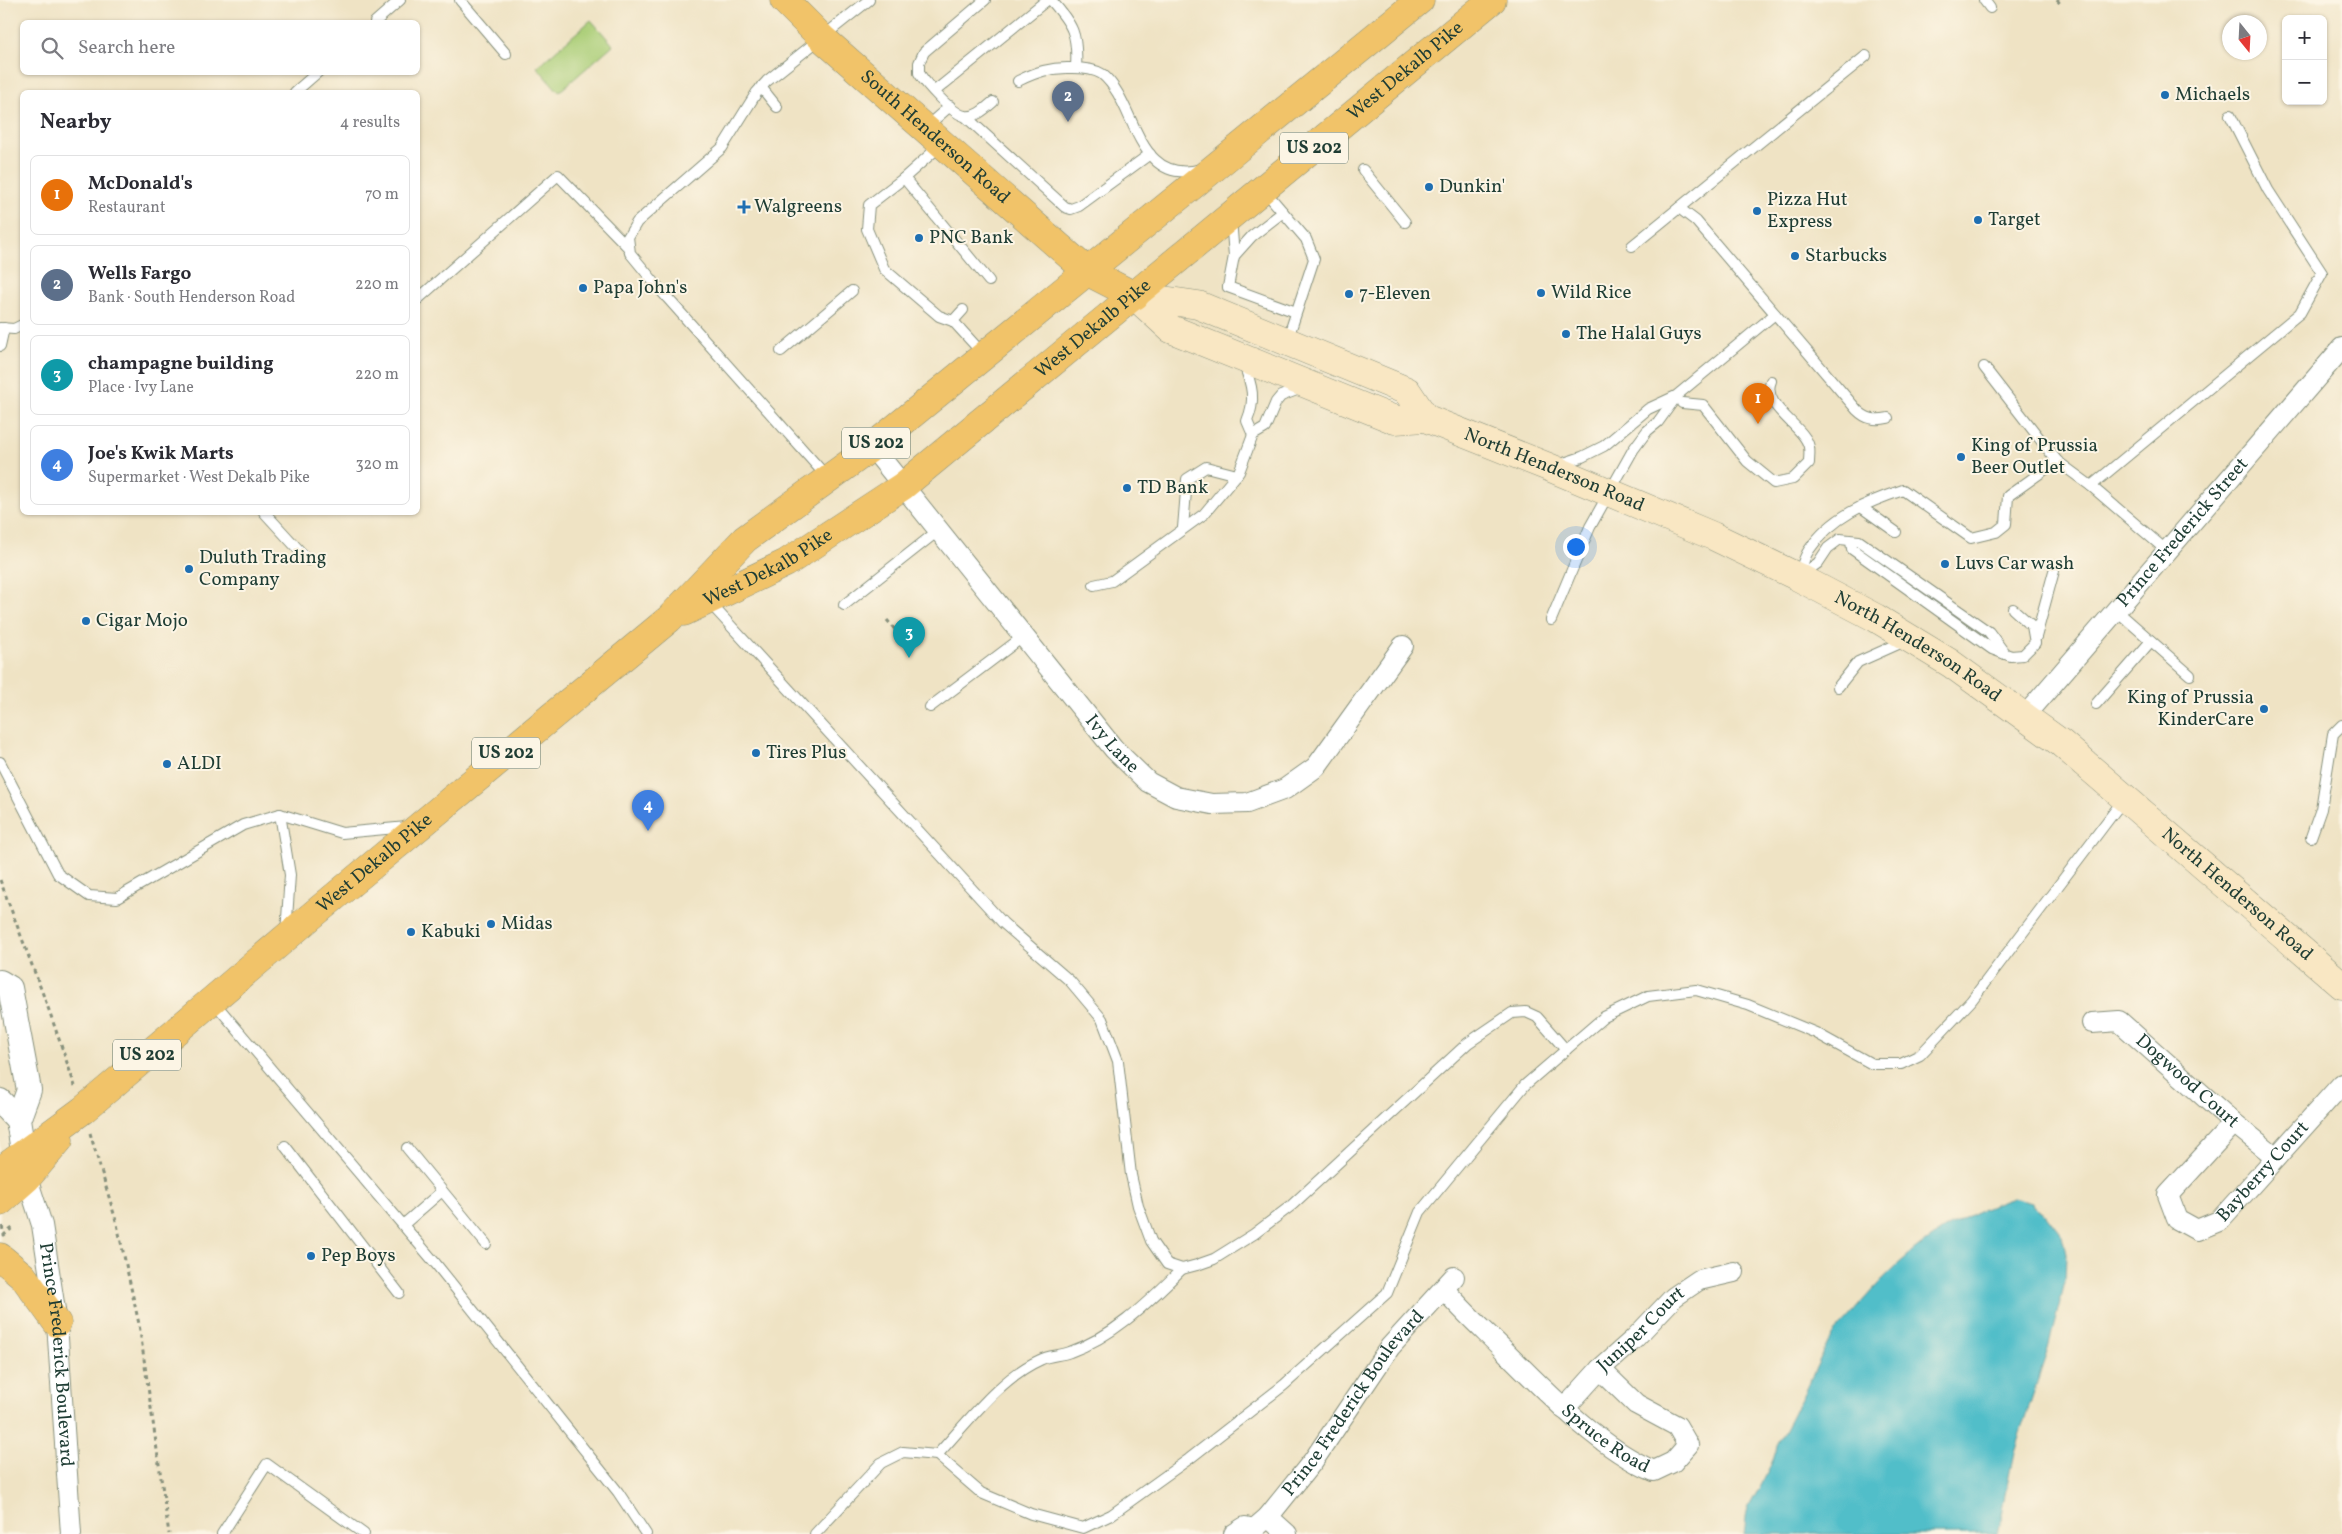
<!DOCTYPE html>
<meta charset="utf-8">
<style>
body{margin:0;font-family:Vollkorn,serif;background:#f7f7f7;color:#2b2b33}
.controls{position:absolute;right:15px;top:15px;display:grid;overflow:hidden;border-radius:8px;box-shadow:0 1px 4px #0004}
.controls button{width:45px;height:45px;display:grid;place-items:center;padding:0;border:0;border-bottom:1px solid #e1e1e2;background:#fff;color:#2b2b33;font:25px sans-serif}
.compass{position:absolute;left:2222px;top:15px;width:45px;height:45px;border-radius:50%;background:#fff;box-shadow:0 1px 4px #0004;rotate:162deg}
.you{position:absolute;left:1575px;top:546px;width:18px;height:18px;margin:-12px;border:4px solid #fff;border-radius:50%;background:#1a73e8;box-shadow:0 0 0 8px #1a73e833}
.badge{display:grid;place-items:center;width:32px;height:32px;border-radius:50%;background:#d93025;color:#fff;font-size:16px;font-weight:700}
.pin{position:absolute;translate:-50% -41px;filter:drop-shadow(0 1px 2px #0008)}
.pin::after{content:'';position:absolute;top:26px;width:18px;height:15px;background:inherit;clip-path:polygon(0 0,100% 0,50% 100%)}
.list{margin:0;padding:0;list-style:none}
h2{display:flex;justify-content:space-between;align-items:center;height:65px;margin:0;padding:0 20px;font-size:21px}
h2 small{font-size:16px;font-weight:400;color:#7c7c81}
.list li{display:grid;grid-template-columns:32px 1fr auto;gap:15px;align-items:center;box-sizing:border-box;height:80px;margin:0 10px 10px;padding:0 10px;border:1px solid #e1e1e2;border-radius:8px}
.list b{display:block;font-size:19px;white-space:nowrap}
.list p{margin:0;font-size:16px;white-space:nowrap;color:#7c7c81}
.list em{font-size:16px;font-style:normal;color:#7c7c81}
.icon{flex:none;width:28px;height:28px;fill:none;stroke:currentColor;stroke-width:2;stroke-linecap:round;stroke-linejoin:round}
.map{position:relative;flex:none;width:2342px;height:1534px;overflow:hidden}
.search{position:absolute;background:#fff;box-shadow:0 1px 4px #0004;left:20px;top:20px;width:400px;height:55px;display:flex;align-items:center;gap:12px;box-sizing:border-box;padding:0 18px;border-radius:8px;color:#7c7c81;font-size:19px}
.panel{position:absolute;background:#fff;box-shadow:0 1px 4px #0004;left:20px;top:90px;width:400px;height:425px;border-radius:8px}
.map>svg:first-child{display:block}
.green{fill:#aace77;stroke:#648656}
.water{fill:#51bec9;stroke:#387e7e}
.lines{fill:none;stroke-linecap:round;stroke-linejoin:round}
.service-casing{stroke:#87907c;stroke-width:12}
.minor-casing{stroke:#87907c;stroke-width:22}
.tertiary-casing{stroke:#87907c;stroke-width:26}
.secondary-casing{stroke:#87907c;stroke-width:29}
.primary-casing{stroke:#87907c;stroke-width:29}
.trunk-casing{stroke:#87907c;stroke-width:29}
.path{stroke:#87907c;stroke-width:3;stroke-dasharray:4 4;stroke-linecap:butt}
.service{stroke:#fff;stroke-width:10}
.minor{stroke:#fff;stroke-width:20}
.tertiary{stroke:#fff;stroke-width:24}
.secondary{stroke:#f9e7c3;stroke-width:28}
.primary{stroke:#f1c369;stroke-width:28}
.trunk{stroke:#f1c369;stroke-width:28}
.poi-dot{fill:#1f6fb2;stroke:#fcf5e5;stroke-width:2}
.labels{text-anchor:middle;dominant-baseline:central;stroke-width:4;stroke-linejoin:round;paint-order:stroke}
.shield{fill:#fcf5e5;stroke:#617469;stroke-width:1}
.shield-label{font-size:18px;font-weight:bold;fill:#1f3d34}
.street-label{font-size:19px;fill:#1f3d34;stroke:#fcf5e5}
.poi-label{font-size:19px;fill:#1f3d34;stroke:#fcf5e5;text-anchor:start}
</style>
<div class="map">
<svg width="2342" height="1534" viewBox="0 0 2342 1534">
<rect width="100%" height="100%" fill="#fcf5e5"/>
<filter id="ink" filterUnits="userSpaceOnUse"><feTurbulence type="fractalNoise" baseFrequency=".02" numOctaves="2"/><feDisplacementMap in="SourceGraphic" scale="10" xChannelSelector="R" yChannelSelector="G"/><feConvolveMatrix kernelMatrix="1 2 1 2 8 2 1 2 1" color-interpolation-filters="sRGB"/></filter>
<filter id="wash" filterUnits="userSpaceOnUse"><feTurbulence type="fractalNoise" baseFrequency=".0096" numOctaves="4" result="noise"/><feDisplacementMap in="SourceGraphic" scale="20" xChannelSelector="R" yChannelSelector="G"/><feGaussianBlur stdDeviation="1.12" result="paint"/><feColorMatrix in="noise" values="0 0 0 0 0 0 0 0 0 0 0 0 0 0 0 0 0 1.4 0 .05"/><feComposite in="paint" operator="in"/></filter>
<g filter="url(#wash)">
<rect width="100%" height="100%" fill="#efe3c4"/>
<path class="green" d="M591 20 613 45 559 92 537 67Z"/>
<path class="water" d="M2013 1198 2032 1203 2033 1207 2045 1214 2062 1236 2066 1254 2065 1282 2048 1349 2014 1452 1997 1534H1744C1746 1524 1745 1512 1751 1503 1758 1490 1776 1460 1777 1445 1795 1412 1812 1377 1827 1344 1832 1332 1846 1321 1854 1311 1900 1256 1943 1221 2013 1198Z"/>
</g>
<g filter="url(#ink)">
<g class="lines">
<defs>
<g id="service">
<path d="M460 0 506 54"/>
<path d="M985 0 924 52 919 63V73C926 84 952 114 965 116 976 118 986 108 993 102"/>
<path d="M1051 0C1073 25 1078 34 1076 68"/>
<path d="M1984 0 1990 8"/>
<path d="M375 22 400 0"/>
<path d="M1018 81C1036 72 1051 67 1072 68 1082 68 1094 69 1102 74 1137 102 1135 187 1201 169"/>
<path d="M761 87 777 107"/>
<path d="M935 91 1047 0"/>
<path d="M295 92 318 72"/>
<path d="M966 117 1065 207 1071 209 1079 206 1150 154"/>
<path d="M926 127 950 106"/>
<path d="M942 144 904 178 869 205 867 229 884 269 939 316 953 321 984 355"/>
<path d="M1363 170 1405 222"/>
<path d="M904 178 989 281"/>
<path d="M1264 190 1306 239 1314 259 1287 341"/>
<path d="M1679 208 1696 221 1857 410C1866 419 1875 421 1888 418"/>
<path d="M1231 219 1234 256 1228 287 1296 312"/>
<path d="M1632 246 1866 56"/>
<path d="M1234 256 1252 236 1283 212"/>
<path d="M418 299 558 175 628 247"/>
<path d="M953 321 963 310"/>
<path d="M0 328 14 329 22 325"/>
<path d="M0 346 4 328"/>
<path d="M781 351 852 291"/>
<path d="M1244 365C1252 385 1256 400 1247 421L1253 435"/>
<path d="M1984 367 2057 461 2091 486 2167 551"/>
<path d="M1682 403 1703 405 1747 461 1774 483 1793 479 1809 463C1809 458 1810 452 1809 447 1805 426 1760 406 1771 381"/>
<path d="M1558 465 1582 457 1604 446 1648 409 1676 396 1775 314"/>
<path d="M827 477 663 293 630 253 628 237 637 222 722 148 757 92 767 81 869 0"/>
<path d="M2091 486 2300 313 2322 273 2268 190 2230 115"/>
<path d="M1861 507 1896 532"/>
<path d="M264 512 308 560"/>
<path d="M1183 528 1187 479 1206 467 1237 475"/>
<path d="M1851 541 1852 549 1992 649 2011 656 2023 655 2035 643 2032 626 2013 609"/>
<path d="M1799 575C1802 567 1804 557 1809 550 1831 517 1867 502 1903 490L1971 538 1996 532 2006 524 2008 496 2057 461"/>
<path d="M1801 575 1818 563 1828 548 1840 539 1859 541 1989 632 2005 654"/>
<path d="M1094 585 1112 581 1204 514 1239 472 1253 435 1265 428 1276 402 1281 396 1302 388"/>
<path d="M708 601 1003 923 1070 981 1102 1019 1118 1061 1131 1175 1138 1206 1151 1241 1167 1264 1182 1269 1197 1265 1214 1259 1254 1234 1292 1205 1468 1043 1512 1013 1526 1012 1537 1017 1566 1050"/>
<path d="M844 605 939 530"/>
<path d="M2116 610 2190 675"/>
<path d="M1551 620 1590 527 1633 450 1647 431 1658 422 1676 397"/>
<path d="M2036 637 2054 571"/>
<path d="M1838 687 1858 662 1905 641"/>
<path d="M2096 704 2151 641"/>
<path d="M930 707 1024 636"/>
<path d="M0 762 58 874 89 896 117 898 243 825 280 814 342 833 407 827"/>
<path d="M280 814 290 875 286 933"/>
<path d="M2311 837 2321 809 2333 734 2342 725"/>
<path d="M213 1001 436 1264 618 1492 646 1534"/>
<path d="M285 1146 399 1293"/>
<path d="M407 1148 486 1244"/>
<path d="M403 1225 442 1191"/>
<path d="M937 1455C966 1424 1001 1377 1040 1360 1049 1355 1060 1356 1070 1352 1115 1336 1148 1302 1182 1269"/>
<path d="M222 1534 267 1464 364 1534"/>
<path d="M815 1534 881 1463 903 1452 937 1455 981 1493 1031 1514 1083 1528 1111 1515 1189 1459 1284 1385 1387 1293 1420 1212 1525 1085 1604 1017 1648 996 1696 990 1748 1005 1816 1033 1872 1064H1901L1920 1055 1971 1001 2124 799"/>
</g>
<g id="minor">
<path id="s1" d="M872 447 1114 749 1148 782 1176 797 1212 804 1247 803 1285 789 1316 767 1403 646"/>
<path id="s2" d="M2025 716 2342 348"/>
<path id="s3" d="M2092 1023 2119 1021 2234 1123 2276 1157"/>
<path id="s4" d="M2234 1123 2168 1195 2177 1219 2197 1230 2219 1221 2342 1084"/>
<path id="s5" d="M27 1178 42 1225 57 1323 71 1534"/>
<path id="s6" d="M1444 1289C1463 1312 1485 1331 1506 1352 1547 1393 1601 1449 1654 1471L1673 1462 1688 1445 1677 1426 1636 1404 1600 1369"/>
<path id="s7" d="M1564 1409 1600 1369 1634 1339 1674 1297 1699 1280 1734 1272"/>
<path d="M1268 1517 1287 1534"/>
<path id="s8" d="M1254 1529 1268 1517 1313 1461 1390 1347 1454 1277"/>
<path d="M1234 1534 1245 1527 1254 1529"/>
</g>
<g id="tertiary">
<path d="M0 982 10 988 29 1090 18 1120 26 1169"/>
<path d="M0 1101 18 1120"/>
</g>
<g id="secondary">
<path id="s9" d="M1135 296 1171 329 1395 420 1425 418 1551 468 1713 536 1798 577 1876 618 1950 663 2061 743 2342 985"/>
<path d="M1135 296 1198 305 1407 391 1425 418"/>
</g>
<g id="primary">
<path id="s10" d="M784 0 822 38 1088 272 1135 296"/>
</g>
<g id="trunk">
<path id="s11" d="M684 612 786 563 903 486 1492 0"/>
<path id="s12" d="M0 1171 83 1110 309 918 669 619 745 539 872 447 1420 0"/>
<path d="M0 1202 27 1178 59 1140"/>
<path d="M0 1257 23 1276 57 1323"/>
</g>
</defs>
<use href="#service" class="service-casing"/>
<use href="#minor" class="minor-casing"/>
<use href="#tertiary" class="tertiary-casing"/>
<use href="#secondary" class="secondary-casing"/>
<use href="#primary" class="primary-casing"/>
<use href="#trunk" class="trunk-casing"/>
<g class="path">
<path d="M2057 0 2062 6"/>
<path d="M887 620 902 638"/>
<path d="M0 880 50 1013 75 1086"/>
<path d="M90 1133 117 1224 139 1324 169 1534"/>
<path d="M2 1226 4 1235 15 1226"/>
</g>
<use href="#service" class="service"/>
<use href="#minor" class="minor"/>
<use href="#tertiary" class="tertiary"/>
<use href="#secondary" class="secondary"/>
<use href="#primary" class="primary"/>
<use href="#trunk" class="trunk"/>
</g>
</g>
<g class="poi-dot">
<circle cx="2165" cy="95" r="5"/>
<circle cx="1429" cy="187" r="5"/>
<path d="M741.5 199.5h5v5h5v5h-5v5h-5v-5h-5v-5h5z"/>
<circle cx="1757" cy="211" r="5"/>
<circle cx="1978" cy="220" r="5"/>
<circle cx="919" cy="238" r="5"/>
<circle cx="1795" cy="256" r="5"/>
<circle cx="583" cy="288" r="5"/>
<circle cx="1541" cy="293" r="5"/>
<circle cx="1349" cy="294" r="5"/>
<circle cx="1566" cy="334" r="5"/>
<circle cx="1961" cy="457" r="5"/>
<circle cx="1127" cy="488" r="5"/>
<circle cx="1945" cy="564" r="5"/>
<circle cx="189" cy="569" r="5"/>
<circle cx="86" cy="621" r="5"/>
<circle cx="2264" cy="709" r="5"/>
<circle cx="756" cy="753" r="5"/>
<circle cx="167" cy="764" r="5"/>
<circle cx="491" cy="924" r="5"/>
<circle cx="411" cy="932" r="5"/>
<circle cx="311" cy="1256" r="5"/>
</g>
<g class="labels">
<g class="shield">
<rect x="1280" y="132.5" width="68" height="31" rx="4"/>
<rect x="842" y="427.5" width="68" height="31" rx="4"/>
<rect x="472" y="737.5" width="68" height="31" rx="4"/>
<rect x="113" y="1039.5" width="68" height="31" rx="4"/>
</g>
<g class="shield-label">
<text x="1314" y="148">US 202</text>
<text x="876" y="443">US 202</text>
<text x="506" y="753">US 202</text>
<text x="147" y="1055">US 202</text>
</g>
<g class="street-label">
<text stroke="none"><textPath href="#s11" startOffset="905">West Dekalb Pike</textPath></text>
<text stroke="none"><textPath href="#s10" startOffset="204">South Henderson Road</textPath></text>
<text stroke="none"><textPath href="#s11" startOffset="500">West Dekalb Pike</textPath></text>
<text stroke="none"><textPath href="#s9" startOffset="460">North Henderson Road</textPath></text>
<text stroke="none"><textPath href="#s2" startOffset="242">Prince Frederick Street</textPath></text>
<text stroke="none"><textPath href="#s11" startOffset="95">West Dekalb Pike</textPath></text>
<text stroke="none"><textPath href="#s9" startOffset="865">North Henderson Road</textPath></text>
<text stroke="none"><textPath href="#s1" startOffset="382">Ivy Lane</textPath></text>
<text stroke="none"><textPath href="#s12" startOffset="485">West Dekalb Pike</textPath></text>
<text stroke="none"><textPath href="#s9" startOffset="1270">North Henderson Road</textPath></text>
<text stroke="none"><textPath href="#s3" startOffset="118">Dogwood Court</textPath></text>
<text stroke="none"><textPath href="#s4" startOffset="236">Bayberry Court</textPath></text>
<text stroke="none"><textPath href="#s7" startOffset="111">Juniper Court</textPath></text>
<text stroke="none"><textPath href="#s5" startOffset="180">Prince Frederick Boulevard</textPath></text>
<text stroke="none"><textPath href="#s8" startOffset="161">Prince Frederick Boulevard</textPath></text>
<text stroke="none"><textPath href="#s6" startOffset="221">Spruce Road</textPath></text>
</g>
<g class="poi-label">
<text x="2175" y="95">Michaels</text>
<text x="1439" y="187">Dunkin'</text>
<text x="1767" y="200">Pizza Hut<tspan x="1767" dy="22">Express</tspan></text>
<text x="754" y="207">Walgreens</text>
<text x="1988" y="220">Target</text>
<text x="929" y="238">PNC Bank</text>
<text x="1805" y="256">Starbucks</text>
<text x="593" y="288">Papa John's</text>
<text x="1551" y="293">Wild Rice</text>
<text x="1359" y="294">7-Eleven</text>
<text x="1576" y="334">The Halal Guys</text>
<text x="1971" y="446">King of Prussia<tspan x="1971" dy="22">Beer Outlet</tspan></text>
<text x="1137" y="488">TD Bank</text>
<text x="199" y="558">Duluth Trading<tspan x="199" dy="22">Company</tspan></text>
<text x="1955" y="564">Luvs Car wash</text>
<text x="96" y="621">Cigar Mojo</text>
<text x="2254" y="698" text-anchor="end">King of Prussia<tspan x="2254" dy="22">KinderCare</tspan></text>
<text x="766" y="753">Tires Plus</text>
<text x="177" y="764">ALDI</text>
<text x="501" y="924">Midas</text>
<text x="421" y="932">Kabuki</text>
<text x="321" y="1256">Pep Boys</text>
</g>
</g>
</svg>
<div class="controls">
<button>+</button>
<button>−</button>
</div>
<svg class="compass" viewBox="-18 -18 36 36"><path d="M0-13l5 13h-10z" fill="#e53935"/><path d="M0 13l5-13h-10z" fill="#7c7c81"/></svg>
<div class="you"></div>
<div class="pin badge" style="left:1758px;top:424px;background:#e8710a">1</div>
<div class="pin badge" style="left:1068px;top:122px;background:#5c6f8a">2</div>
<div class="pin badge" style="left:909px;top:658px;background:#0f9aa8">3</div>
<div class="pin badge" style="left:648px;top:831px;background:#3f7fe0">4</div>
<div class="search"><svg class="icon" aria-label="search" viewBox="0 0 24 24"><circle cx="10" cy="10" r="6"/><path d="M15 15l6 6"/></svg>Search here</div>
<section class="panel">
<h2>Nearby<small>4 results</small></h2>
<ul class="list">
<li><span class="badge" style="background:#e8710a">1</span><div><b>McDonald's</b><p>Restaurant</p></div><em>70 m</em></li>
<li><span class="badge" style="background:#5c6f8a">2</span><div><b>Wells Fargo</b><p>Bank · South Henderson Road</p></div><em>220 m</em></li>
<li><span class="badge" style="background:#0f9aa8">3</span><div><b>champagne building</b><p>Place · Ivy Lane</p></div><em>220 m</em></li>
<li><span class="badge" style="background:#3f7fe0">4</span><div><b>Joe's Kwik Marts</b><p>Supermarket · West Dekalb Pike</p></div><em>320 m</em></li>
</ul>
</section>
</div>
